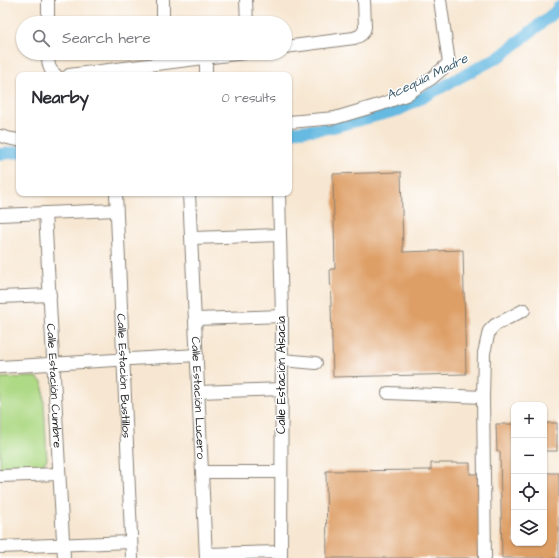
<!DOCTYPE html>
<meta charset="utf-8">
<style>
body{margin:0;font-family:"Architects Daughter",sans-serif;background:#f2f2f3;color:#2b2b33}
.controls{position:absolute;right:12px;bottom:12px;display:grid;overflow:hidden;border-radius:8px;box-shadow:0 1px 3px #0004}
.controls button{width:36px;height:36px;display:grid;place-items:center;padding:0;border:0;border-bottom:1px solid #e1e1e2;background:#fff;color:#2b2b33;font:20px sans-serif}
.list{margin:0;padding:0;list-style:none}
h2{display:flex;justify-content:space-between;align-items:center;height:52px;margin:0;padding:0 16px;font-size:17px}
h2 small{font-size:13px;font-weight:400;color:#7c7c81}
.icon{flex:none;width:22px;height:22px;fill:none;stroke:currentColor;stroke-width:2;stroke-linecap:round;stroke-linejoin:round}
.map{position:relative;flex:none;width:559px;height:558px;overflow:hidden}
.search{position:absolute;background:#fff;box-shadow:0 1px 3px #0004;left:16px;top:16px;width:276px;height:44px;display:flex;align-items:center;gap:10px;box-sizing:border-box;padding:0 14px;border-radius:22px;color:#7c7c81;font-size:15px}
.panel{position:absolute;background:#fff;box-shadow:0 1px 3px #0004;left:16px;top:72px;width:276px;height:124px;border-radius:8px}
.map>svg:first-child{display:block}
.green{fill:#aed985;stroke:#657a50}
.lines{fill:none;stroke-linecap:round;stroke-linejoin:round}
.canal{stroke:#66b9e1;stroke-width:12}
.building{fill:#de9f66}
.minor-casing{stroke:#8a8277;stroke-width:14}
.minor{stroke:#fff;stroke-width:12}
.labels{text-anchor:middle;dominant-baseline:central;stroke-width:3;stroke-linejoin:round;paint-order:stroke}
.street-label{font-size:12px;fill:#1c1c1c;stroke:#fff}
.water-label{font-size:13px;font-style:italic;fill:#3a5b6b;stroke:#fff}
</style>
<div class="map">
<svg width="559" height="558" viewBox="0 0 559 558">
<rect width="100%" height="100%" fill="#fff"/>
<filter id="ink" filterUnits="userSpaceOnUse"><feTurbulence type="fractalNoise" baseFrequency=".025" numOctaves="2"/><feDisplacementMap in="SourceGraphic" scale="8" xChannelSelector="R" yChannelSelector="G"/><feConvolveMatrix kernelMatrix="1 2 1 2 8 2 1 2 1" color-interpolation-filters="sRGB"/></filter>
<filter id="wash" filterUnits="userSpaceOnUse"><feTurbulence type="fractalNoise" baseFrequency=".012" numOctaves="4" result="noise"/><feDisplacementMap in="SourceGraphic" scale="16" xChannelSelector="R" yChannelSelector="G"/><feGaussianBlur stdDeviation="0.9" result="paint"/><feColorMatrix in="noise" values="0 0 0 0 0 0 0 0 0 0 0 0 0 0 0 0 0 1.4 0 .05"/><feComposite in="paint" operator="in"/></filter>
<g filter="url(#wash)">
<rect width="100%" height="100%" fill="#f7e7d2"/>
<path class="green" d="M36 377 43 383 47 460 38 468 0 469V378Z"/>
<g class="lines">
<g class="canal">
<path d="M289 132 329 128 399 110 502 55 555 12 559 7"/>
<path d="M0 154 19 152"/>
</g>
</g>
<g id="blocks">
<g class="building">
<path d="M401 172 403 252 463 250 466 374 333 377 330 269H335L333 174Z"/>
<rect x="544" y="423" width="13" height="28"/>
<path d="M496 424H514V543H544V473H559V558H502L500 451H497Z"/>
<path d="M431 463H470V474H479L481 558H327L326 471 431 470Z"/>
</g>
</g>
</g>
<g filter="url(#ink)">
<use href="#blocks" fill-opacity="0" stroke="#8a8277" stroke-width="1"/>
<g class="lines">
<defs>
<g id="minor">
<path d="M48 0V23"/>
<path d="M163 0V23"/>
<path d="M246 0 247 23"/>
<path d="M285 47 354 38C360 36 364 34 365 27L364 0"/>
<path d="M48 53C48 62 48 70 56 75"/>
<path d="M206 58V75"/>
<path d="M69 75 244 53"/>
<path d="M289 122 335 118 382 104 406 95 432 78 449 63 440 0"/>
<path d="M0 136 12 139 19 140"/>
<path id="s1" d="M116 193 132 558"/>
<path id="s2" d="M189 193 206 558"/>
<path d="M279 193 282 316 281 558"/>
<path id="s3" d="M45 213 64 558"/>
<path d="M0 215 116 210"/>
<path d="M192 238 280 235"/>
<path d="M0 297 50 295"/>
<path d="M196 319 282 316"/>
<path d="M282 360 316 363"/>
<path d="M0 367 197 355"/>
<path d="M199 392 282 389"/>
<path d="M388 393 483 397"/>
<path d="M203 472H281"/>
<path d="M0 476 59 474"/>
<path d="M0 547 131 542"/>
<path d="M206 554 281 552"/>
<path d="M485 558 483 397 484 353 489 331 495 325 524 310"/>
</g>
</defs>
<use href="#minor" class="minor-casing"/>
<use href="#minor" class="minor"/>
</g>
</g>
<g class="labels">
<g class="street-label">
<text transform="translate(281 375) rotate(-90)">Calle Estación Alsacia</text>
<text stroke="none"><textPath href="#s1" startOffset="183">Calle Estación Bustillos</textPath></text>
<text stroke="none"><textPath href="#s3" startOffset="173">Calle Estación Cumbre</textPath></text>
<text stroke="none"><textPath href="#s2" startOffset="205">Calle Estación Lucero</textPath></text>
</g>
<g class="water-label">
<text transform="translate(427 77) rotate(-26)">Acequia Madre</text>
</g>
</g>
</svg>
<div class="controls">
<button>+</button>
<button>−</button>
<button><svg class="icon" aria-label="locate" viewBox="0 0 24 24"><circle cx="12" cy="12" r="6"/><path d="M12 2v4M12 18v4M2 12h4M18 12h4"/></svg></button>
<button><svg class="icon" aria-label="layers" viewBox="0 0 24 24"><path d="M12 4l9 5-9 5-9-5zM3 14l9 5 9-5"/></svg></button>
</div>
<div class="search"><svg class="icon" aria-label="search" viewBox="0 0 24 24"><circle cx="10" cy="10" r="6"/><path d="M15 15l6 6"/></svg>Search here</div>
<section class="panel">
<h2>Nearby<small>0 results</small></h2>
<ul class="list">
</ul>
</section>
</div>
